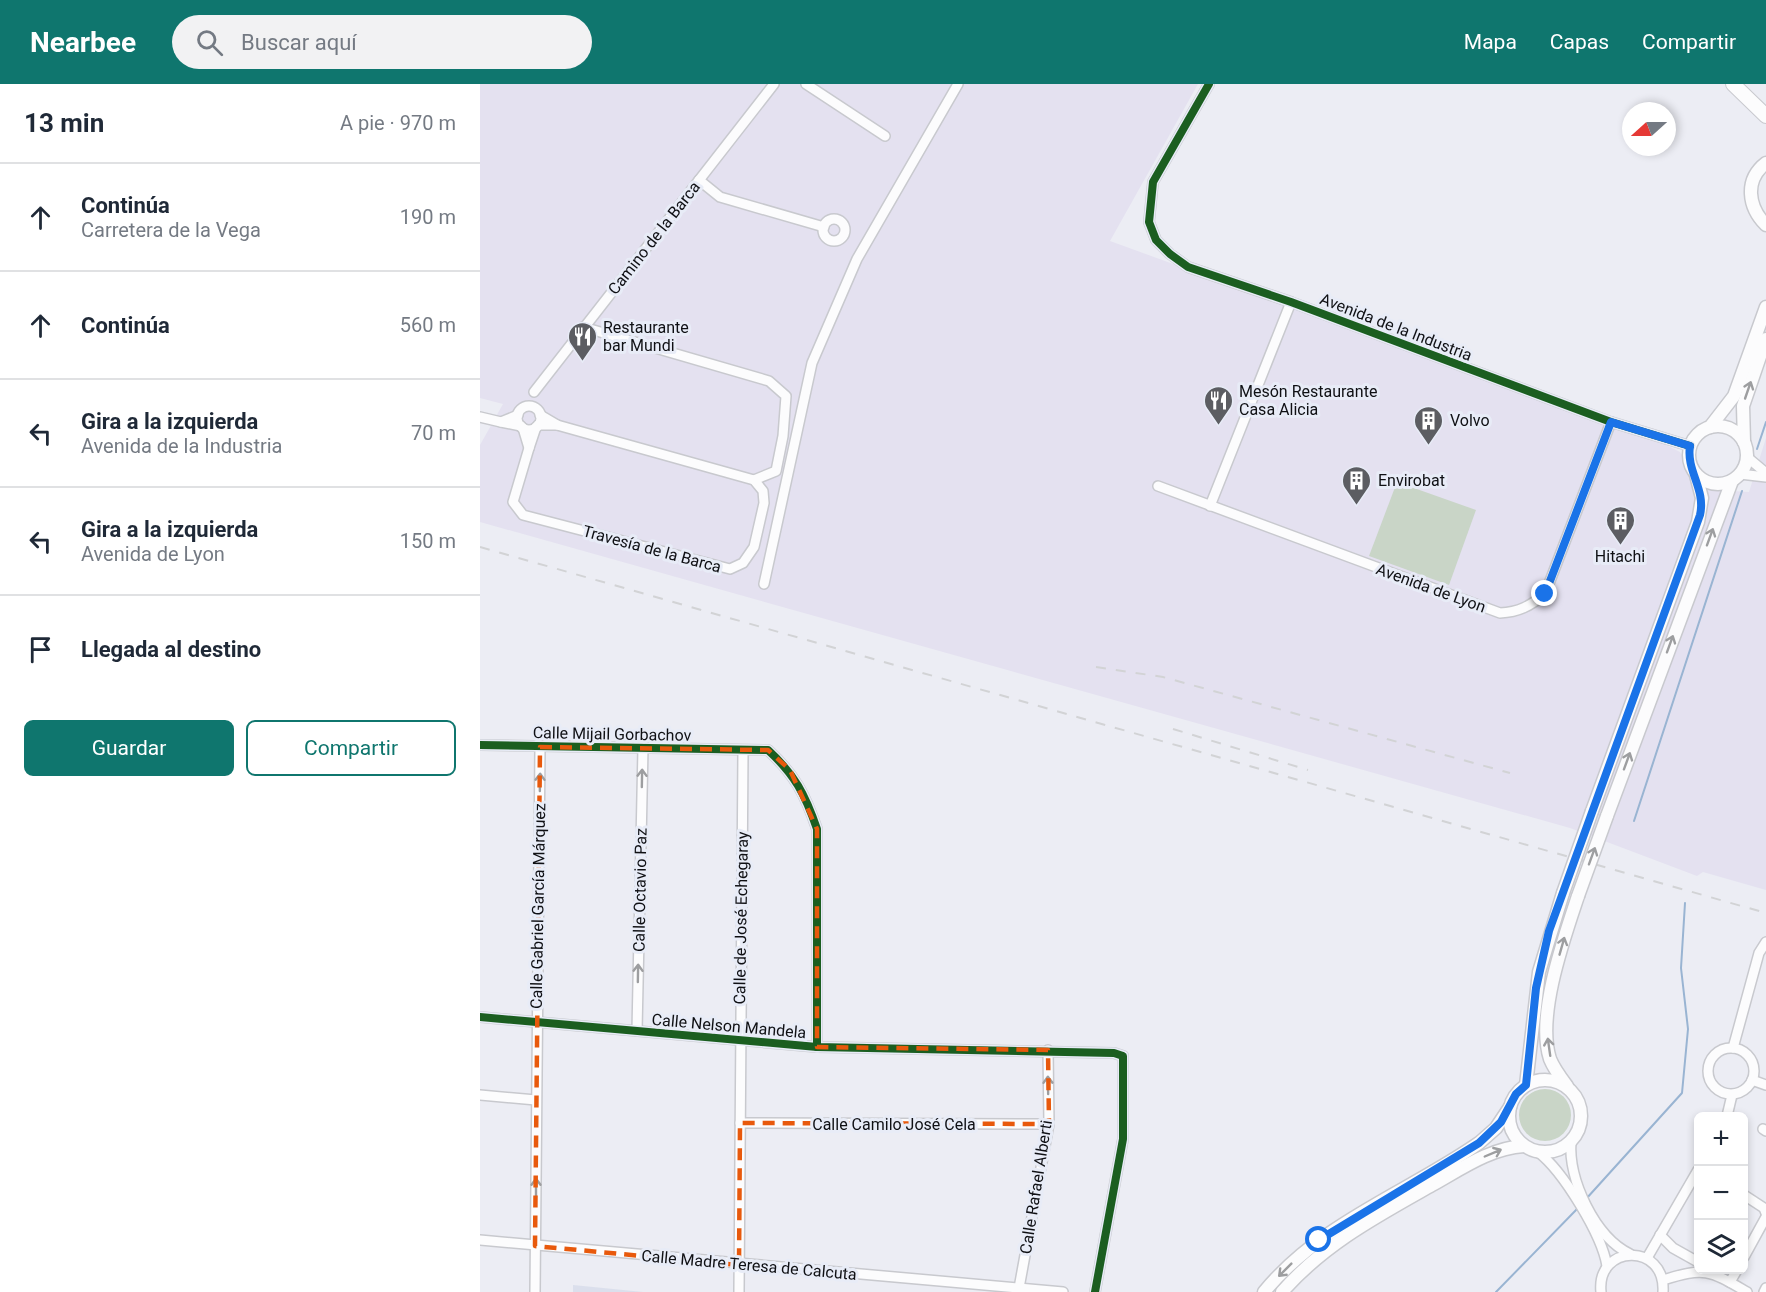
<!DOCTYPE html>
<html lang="es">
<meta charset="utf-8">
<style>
body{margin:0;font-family:Roboto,sans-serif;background:#f2f2f3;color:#1f2937}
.controls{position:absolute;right:18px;bottom:18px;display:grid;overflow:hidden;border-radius:9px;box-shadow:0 3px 9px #0003}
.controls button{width:54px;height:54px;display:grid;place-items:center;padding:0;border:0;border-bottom:2px solid #e0e1e3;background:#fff;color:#1f2937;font:30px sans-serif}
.compass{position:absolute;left:1142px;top:18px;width:54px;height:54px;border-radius:50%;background:#fff;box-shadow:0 3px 9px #0003;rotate:249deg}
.stop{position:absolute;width:18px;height:18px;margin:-14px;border:4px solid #1a73e8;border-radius:50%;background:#fff}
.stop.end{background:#1a73e8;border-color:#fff;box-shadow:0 2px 6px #0008}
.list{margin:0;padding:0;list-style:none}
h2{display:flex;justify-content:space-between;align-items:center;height:78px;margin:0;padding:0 24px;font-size:26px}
h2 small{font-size:20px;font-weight:400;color:#747a83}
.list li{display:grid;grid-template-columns:39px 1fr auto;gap:18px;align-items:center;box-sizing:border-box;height:108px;padding:0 24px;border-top:2px solid #e0e1e3}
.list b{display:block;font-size:22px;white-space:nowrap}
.list p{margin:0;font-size:20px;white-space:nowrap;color:#747a83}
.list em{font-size:20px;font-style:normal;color:#747a83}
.actions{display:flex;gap:12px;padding:18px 24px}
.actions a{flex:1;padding:14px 0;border:2px solid #0f766e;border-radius:9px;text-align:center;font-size:21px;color:#0f766e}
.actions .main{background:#0f766e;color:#fff}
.icon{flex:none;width:33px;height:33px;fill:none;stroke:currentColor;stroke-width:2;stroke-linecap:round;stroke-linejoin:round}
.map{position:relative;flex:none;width:1286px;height:1208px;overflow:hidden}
header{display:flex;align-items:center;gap:36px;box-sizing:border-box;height:84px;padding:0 30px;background:#0f766e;color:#fff}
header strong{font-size:28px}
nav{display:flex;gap:33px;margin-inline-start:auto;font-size:21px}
.search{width:420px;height:54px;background:#f2f2f3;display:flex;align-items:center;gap:15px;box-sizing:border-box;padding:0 21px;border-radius:33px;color:#747a83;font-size:22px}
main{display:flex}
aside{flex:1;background:#fff}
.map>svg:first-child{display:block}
.built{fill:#dbdfec}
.industrial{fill:#e4e1f0}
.green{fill:#c9d5c7}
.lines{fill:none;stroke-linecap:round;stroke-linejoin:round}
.stream{stroke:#99b4d2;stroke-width:2}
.minor-casing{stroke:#c8c9ce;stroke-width:12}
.major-casing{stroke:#c8c9ce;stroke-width:15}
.highway-casing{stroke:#c8c9ce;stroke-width:16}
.minor{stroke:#fcfcfd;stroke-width:9}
.major{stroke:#fcfcfd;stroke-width:12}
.highway{stroke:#fcfcfd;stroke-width:14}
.rail{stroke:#d2d3d5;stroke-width:2;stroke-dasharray:10 10;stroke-linecap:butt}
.major-bridge-casing{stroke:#c8c9ce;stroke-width:15;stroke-linecap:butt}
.major-bridge{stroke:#fcfcfd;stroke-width:12}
.cycleway-casing{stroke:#e8ecf7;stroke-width:11}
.cycleway{stroke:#1b5e20;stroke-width:8}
.oneway{stroke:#9d9ea0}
.route{stroke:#1a73e8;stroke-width:8}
.marked{fill:none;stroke:#e8590c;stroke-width:4.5;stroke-dasharray:12 8;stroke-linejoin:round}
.labels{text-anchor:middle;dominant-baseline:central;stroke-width:6;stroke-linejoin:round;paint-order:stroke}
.street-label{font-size:16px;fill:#0f1014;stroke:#e8ecf7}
.poi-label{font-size:16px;fill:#0f1014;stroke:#e8ecf7;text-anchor:start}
</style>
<header>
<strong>Nearbee</strong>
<div class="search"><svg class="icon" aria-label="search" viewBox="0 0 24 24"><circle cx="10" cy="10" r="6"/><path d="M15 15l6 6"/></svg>Buscar aquí</div>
<nav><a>Mapa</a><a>Capas</a><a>Compartir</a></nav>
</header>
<main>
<aside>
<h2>13 min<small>A pie · 970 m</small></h2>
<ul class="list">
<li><svg class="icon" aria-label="ahead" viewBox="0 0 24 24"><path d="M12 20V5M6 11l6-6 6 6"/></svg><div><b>Continúa</b><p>Carretera de la Vega</p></div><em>190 m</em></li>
<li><svg class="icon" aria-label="ahead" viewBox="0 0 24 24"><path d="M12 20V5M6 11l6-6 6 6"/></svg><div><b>Continúa</b></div><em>560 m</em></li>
<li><svg class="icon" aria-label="left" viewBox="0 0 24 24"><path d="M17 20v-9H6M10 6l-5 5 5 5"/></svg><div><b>Gira a la izquierda</b><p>Avenida de la Industria</p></div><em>70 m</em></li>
<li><svg class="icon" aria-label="left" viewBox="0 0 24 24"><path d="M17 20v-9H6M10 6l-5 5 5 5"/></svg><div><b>Gira a la izquierda</b><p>Avenida de Lyon</p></div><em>150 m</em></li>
<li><svg class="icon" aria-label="arrive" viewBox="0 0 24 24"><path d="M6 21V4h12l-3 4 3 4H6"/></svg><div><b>Llegada al destino</b></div></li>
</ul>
<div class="actions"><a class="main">Guardar</a><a>Compartir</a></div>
</aside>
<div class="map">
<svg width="1286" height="1208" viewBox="0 0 1286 1208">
<rect width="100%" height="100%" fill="#ecedf4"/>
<path class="built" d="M93 1201 163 1208H93Z"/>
<path class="industrial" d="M0 0H718L630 157 1174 355 1200 368 1221 405 1269 408 1286 354V806L1223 788 1217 792 1090 744 0 438V361L23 320 0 314Z"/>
<g class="green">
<path d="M917 398 996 426 969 501 889 472Z"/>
<circle cx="1065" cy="1031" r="26"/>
</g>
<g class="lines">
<g class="stream">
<path d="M1277 365 1286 338"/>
<path d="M1154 737 1262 407"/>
<path d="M1106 1115 1202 1009 1208 945 1201 884 1205 819"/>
<path d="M1016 1208 1098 1124"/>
</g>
<defs>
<g id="minor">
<path d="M326 0 405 52"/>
<path d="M729 0 673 98 669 138 676 156 690 170 708 183 811 218 1131 338 1210 362"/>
<path d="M219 96 240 113 344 143"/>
<circle cx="354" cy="146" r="11"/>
<path d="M103 243 289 297 306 312 303 352 296 387 274 396"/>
<path d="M54 308 294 0"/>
<circle cx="49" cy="334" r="12"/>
<path d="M38 331 21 338 41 342"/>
<path d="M0 333 21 338"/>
<path d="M58 341H77L60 331"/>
<path d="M43 344 49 364 56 343"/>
<path d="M49 364 33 418 43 431 250 485 263 479 274 463 284 419 283 407 274 396 77 341"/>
<path d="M1267 373 1286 389"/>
<path d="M1260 390 1286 393"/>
<path d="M678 402 1020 529C1039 528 1050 522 1065 510L1131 338"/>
<path d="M730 422 811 218"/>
<path d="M284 500 332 279 377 175 478 0"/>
<path d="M0 661 288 666C315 691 325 710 337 745V963"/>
<path d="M0 933 337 963 634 969 643 972V1055L615 1208"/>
<path d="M157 947 163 664"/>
<circle cx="1251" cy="987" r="23"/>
<path d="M1253 964 1279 869 1286 858"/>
<path d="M1272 996 1286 1001"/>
<path d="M0 1011 56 1016"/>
<path d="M1247 1032 1252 1011"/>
<path d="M260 1039 569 1040"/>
<path d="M1283 1045 1286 1047"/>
<path d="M1091 1057C1088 1096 1115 1153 1150 1170"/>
<path d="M1058 1068C1083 1087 1122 1151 1127 1182"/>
<path d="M1264 1111 1284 1124 1286 1129"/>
<path d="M1180 1151 1193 1164 1218 1178"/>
<path d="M0 1156 583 1208"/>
<path d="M1264 1173 1286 1133"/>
<path d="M1167 1174 1218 1086"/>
<path d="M1183 1196C1225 1183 1229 1186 1267 1208"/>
<path d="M1250 1198 1257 1186"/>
<path d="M539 1204 569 1040 568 966"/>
<path d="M55 1208 60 663"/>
<path d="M259 1208 263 667"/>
<path d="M1121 1208C1116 1160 1186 1158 1183 1208"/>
<path d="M1284 1208 1286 1204"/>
</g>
<g id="major">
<path d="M1286 79C1264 96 1268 123 1286 141"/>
<circle cx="1238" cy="371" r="29"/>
<path d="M1230 343 1254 312 1286 223"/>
<path d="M1264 358 1263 322 1286 255"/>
<path d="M1112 727 1218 438 1222 414 1216 391"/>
<path d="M1127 732 1252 397"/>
<circle cx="1065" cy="1032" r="36"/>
<path d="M1046 1001 1059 888 1083 809"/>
<path d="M1087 1002C1081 994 1074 985 1070 975 1056 932 1084 854 1098 812"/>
<path d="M784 1208C842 1138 927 1109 999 1059L1016 1044 1030 1023"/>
<path d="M802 1208C844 1160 897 1132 952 1101 981 1085 1010 1064 1044 1062"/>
</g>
<path id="highway" d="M1253 0 1286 32"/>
</defs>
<use href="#minor" class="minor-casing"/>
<use href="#major" class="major-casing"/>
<use href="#highway" class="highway-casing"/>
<use href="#minor" class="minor"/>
<use href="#major" class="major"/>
<use href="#highway" class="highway"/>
<g class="rail">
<path d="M0 463 1286 829"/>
<path d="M616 583 683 593 1030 689"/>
<path d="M693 645 828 686"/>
</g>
<defs>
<g id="major-bridge">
<path d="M1083 809 1112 727"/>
<path d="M1098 812 1127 732"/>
</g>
</defs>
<use href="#major-bridge" class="major-bridge-casing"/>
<use href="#major-bridge" class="major-bridge"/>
<defs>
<g id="cycleway">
<path d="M729 0 673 98 669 138 676 156 690 170 708 183 811 218 1131 338 1210 362"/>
<path d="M0 661 288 666C315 691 325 710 337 745V963"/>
<path d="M0 933 337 963 634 969 643 972V1055L615 1208"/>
</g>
</defs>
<use href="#cycleway" class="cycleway-casing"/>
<use href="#cycleway" class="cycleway"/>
</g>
<defs><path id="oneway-shaft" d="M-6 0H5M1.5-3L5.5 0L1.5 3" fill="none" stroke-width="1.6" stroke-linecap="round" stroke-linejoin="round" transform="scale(1.5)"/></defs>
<g class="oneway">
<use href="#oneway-shaft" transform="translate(1268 306) rotate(-71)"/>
<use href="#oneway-shaft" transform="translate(1230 453) rotate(-70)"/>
<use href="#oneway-shaft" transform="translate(1190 560) rotate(-70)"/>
<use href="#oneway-shaft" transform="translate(1147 677) rotate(-70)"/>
<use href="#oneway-shaft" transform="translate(162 694) rotate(-89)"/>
<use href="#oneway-shaft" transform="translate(60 698) rotate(-89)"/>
<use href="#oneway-shaft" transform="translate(1112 772) rotate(-70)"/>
<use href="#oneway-shaft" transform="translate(1082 862) rotate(-74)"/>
<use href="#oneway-shaft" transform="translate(158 889) rotate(-89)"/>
<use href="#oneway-shaft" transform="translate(1069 963) rotate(-98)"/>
<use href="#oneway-shaft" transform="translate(568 1001) rotate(-91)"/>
<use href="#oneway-shaft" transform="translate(1013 1069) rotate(-23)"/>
<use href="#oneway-shaft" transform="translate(56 1103) rotate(-90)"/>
<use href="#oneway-shaft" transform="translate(805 1186) rotate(135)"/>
</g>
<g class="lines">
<path class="route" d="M839 1156 999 1059 1021 1038 1036 1010 1046 1001 1056 904 1069 847 1220 431C1226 405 1206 387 1210 362L1131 338 1065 510"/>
</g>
<path class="marked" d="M60 663 288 666 310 686 337 745V963L568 966 569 1040 260 1039 259 1181 55 1162Z"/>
<defs>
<symbol id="restaurant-pin" viewBox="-11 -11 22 30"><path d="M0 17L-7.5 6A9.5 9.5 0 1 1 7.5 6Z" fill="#5c5d62" stroke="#e8ecf7"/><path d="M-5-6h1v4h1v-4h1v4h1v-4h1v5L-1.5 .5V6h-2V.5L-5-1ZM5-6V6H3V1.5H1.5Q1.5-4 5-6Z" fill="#fff"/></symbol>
<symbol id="building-pin" viewBox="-11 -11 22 30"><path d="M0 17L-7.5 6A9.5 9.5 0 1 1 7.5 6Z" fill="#5c5d62" stroke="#e8ecf7"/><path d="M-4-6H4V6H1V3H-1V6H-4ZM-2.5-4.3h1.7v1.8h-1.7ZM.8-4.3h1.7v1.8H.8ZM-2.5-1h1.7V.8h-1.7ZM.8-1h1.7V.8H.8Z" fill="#fff"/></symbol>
</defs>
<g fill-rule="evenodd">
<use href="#restaurant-pin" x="86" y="236" width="33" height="45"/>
<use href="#restaurant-pin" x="722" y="300" width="33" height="45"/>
<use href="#building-pin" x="932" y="320" width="33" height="45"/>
<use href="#building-pin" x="860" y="380" width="33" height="45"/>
<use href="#building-pin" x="1124" y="420" width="33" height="45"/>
</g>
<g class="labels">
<g class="street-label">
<text transform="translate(174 154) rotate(-52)">Camino de la Barca</text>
<text transform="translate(916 243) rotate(21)">Avenida de la Industria</text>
<text transform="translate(172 465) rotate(15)">Travesía de la Barca</text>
<text transform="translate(951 504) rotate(20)">Avenida de Lyon</text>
<text transform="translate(132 650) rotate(1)">Calle Mijail Gorbachov</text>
<text transform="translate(160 806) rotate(-89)">Calle Octavio Paz</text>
<text transform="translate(58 822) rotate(-89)">Calle Gabriel García Márquez</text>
<text transform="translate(261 834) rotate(-89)">Calle de José Echegaray</text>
<text transform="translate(249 942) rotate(5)">Calle Nelson Mandela</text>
<text x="414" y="1040">Calle Camilo José Cela</text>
<text transform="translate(556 1103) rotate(-81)">Calle Rafael Alberti</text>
<text transform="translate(269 1181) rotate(5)">Calle Madre Teresa de Calcuta</text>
</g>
<g class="poi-label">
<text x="123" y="243">Restaurante<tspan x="123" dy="18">bar Mundi</tspan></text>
<text x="759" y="307">Mesón Restaurante<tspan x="759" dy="18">Casa Alicia</tspan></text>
<text x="970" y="336">Volvo</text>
<text x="898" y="396">Envirobat</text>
<text x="1140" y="472" text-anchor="middle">Hitachi</text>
</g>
</g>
</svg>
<div class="controls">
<button>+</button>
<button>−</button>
<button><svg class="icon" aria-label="layers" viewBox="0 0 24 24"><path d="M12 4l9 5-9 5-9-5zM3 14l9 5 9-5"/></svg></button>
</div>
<svg class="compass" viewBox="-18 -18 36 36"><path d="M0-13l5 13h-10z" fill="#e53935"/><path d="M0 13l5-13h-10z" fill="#747a83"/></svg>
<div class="stop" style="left:839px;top:1156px"></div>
<div class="stop end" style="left:1065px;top:510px"></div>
</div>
</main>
